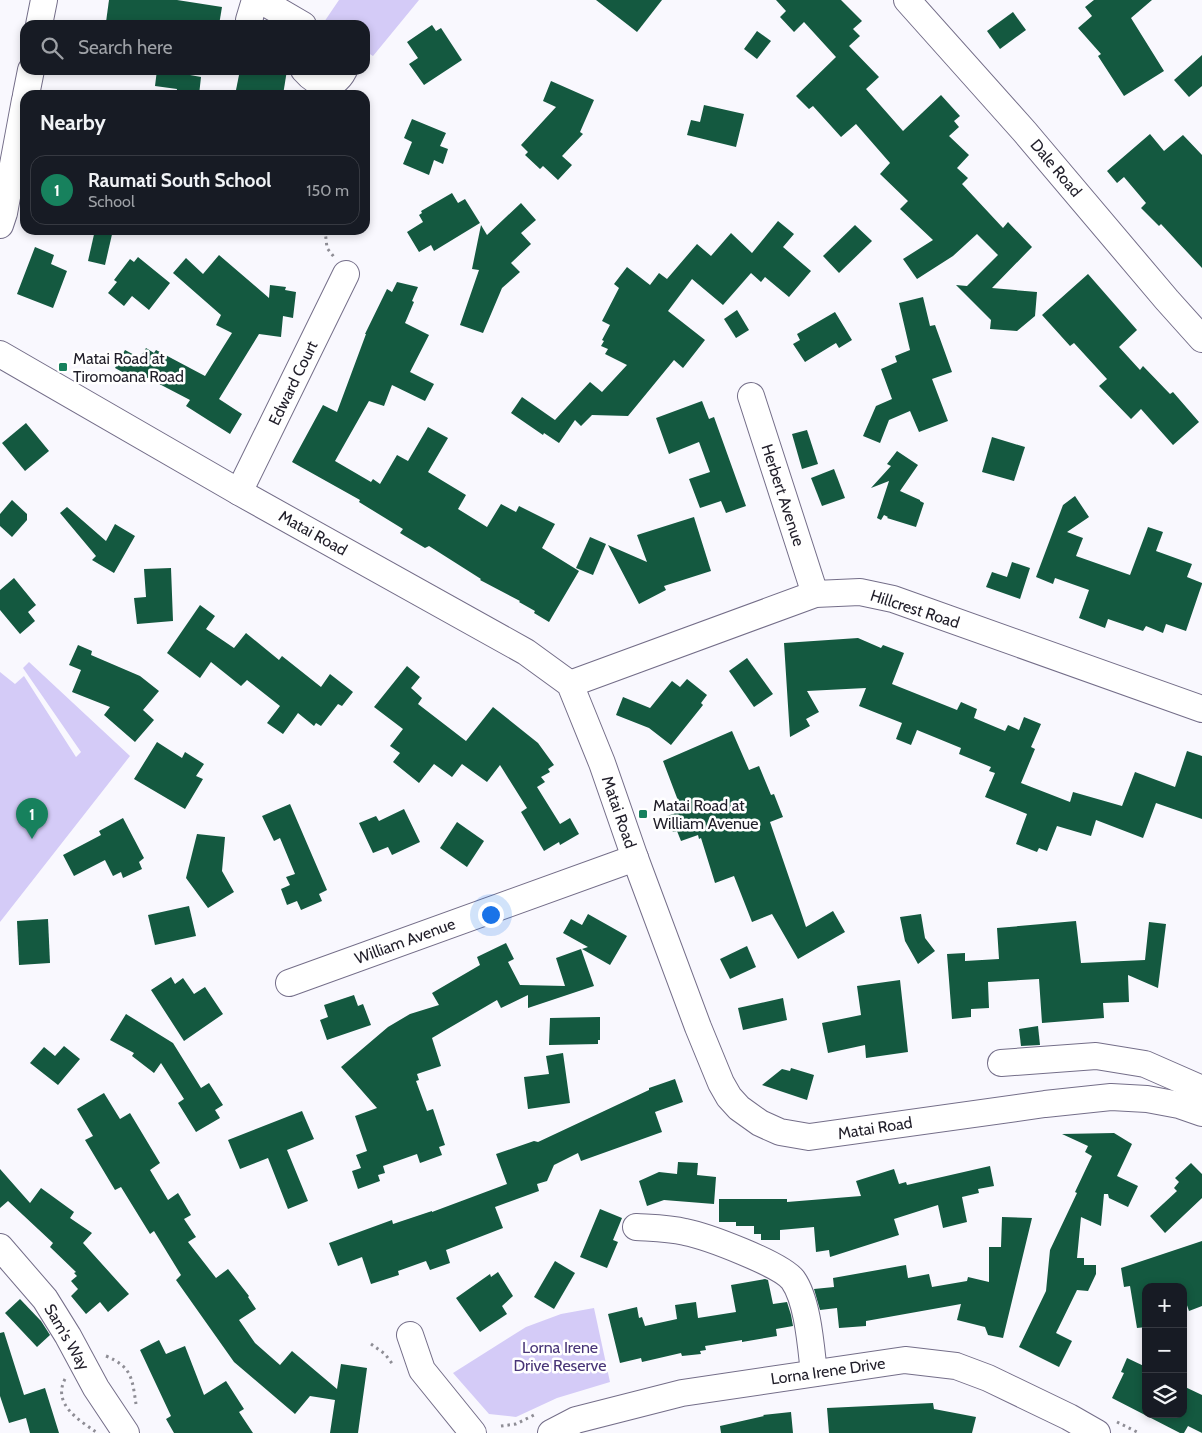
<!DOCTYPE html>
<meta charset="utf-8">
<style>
body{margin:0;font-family:Cabin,sans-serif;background:#20242c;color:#f1f3f6}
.controls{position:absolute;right:15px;bottom:15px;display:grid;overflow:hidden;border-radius:10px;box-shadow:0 2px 8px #0003}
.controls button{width:45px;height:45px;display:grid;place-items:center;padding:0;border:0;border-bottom:1px solid #363941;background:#171b24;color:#f1f3f6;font:25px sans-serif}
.you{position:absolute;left:490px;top:914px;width:18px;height:18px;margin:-12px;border:4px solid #fff;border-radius:50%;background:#1a73e8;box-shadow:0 0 0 8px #1a73e833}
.badge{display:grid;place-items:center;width:32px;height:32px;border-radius:50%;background:#17815d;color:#fff;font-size:16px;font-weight:700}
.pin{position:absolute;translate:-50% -41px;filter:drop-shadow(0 1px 2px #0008)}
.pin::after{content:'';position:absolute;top:26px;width:18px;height:15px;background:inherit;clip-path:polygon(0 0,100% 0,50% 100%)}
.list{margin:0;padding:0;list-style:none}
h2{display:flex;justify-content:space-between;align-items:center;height:65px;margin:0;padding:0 20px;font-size:21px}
h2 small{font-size:16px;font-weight:400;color:#9ea1a6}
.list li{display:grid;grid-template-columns:32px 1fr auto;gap:15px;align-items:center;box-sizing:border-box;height:70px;margin:0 10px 10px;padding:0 10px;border:1px solid #363941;border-radius:15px}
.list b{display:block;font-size:19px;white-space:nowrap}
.list p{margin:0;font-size:16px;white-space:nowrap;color:#9ea1a6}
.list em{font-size:16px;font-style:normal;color:#9ea1a6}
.icon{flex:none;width:28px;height:28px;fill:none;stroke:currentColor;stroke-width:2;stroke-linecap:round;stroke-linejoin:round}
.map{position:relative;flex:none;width:1202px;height:1433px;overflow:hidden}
.search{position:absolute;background:#171b24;box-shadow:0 2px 8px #0003;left:20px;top:20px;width:350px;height:55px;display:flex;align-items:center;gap:12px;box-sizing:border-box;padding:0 18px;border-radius:15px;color:#9ea1a6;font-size:19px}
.panel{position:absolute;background:#171b24;box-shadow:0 2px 8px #0003;left:20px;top:90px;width:350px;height:145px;border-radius:15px}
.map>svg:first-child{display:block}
.green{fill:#d4cbf7}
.building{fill:#145940}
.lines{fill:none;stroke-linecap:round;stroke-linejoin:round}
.minor-casing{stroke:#746e89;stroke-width:28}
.path{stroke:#8e8d95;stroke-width:3;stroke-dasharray:2.5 4;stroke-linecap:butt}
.minor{stroke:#fff;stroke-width:26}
.poi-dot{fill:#17815d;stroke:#fff;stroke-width:2}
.labels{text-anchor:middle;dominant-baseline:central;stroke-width:5;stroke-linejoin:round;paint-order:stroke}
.street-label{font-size:16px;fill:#201e29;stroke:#fff}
.poi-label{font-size:16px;fill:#201e29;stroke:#fff;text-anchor:start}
.park-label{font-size:16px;fill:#483577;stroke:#fff}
</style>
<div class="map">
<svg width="1202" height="1433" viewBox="0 0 1202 1433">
<rect width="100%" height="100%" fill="#f9f8fe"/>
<g class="green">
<path d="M339 0H419L373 56 365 51V25H322Z"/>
<path d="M29 662 130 756 0 922V672L15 684 24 676 76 757 81 752 23 668Z"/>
<path d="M594 1308 610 1382 557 1398 516 1417 489 1414 453 1373 526 1327 561 1314Z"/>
</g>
<g class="building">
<path d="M109 0H177L222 7 219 25H125L106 22Z"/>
<path d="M596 0H662L637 32Z"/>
<path d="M776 0H841L862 21 853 29 860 36 849 46 879 77 866 89 903 131 941 95 960 116 954 121 959 127 949 136 969 155 957 168 968 178 962 184 1003 228 1008 222 1032 247 992 288 1037 292 1035 316 1017 331 990 329 991 320 956 285 967 286 998 255 977 234 953 256 917 279 903 259 933 240 900 209 908 201 880 174 890 163 856 124 841 137 813 106 809 109 796 96 836 57 804 22 794 32 780 17 786 11Z"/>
<path d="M1094 0H1152L1131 18 1164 71 1124 96 1098 56 1101 54 1078 28 1092 16 1085 7Z"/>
<path d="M1013 12 1026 30 1000 49 987 31Z"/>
<path d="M432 25 436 31 441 28 462 60 424 85 409 64 418 58 407 42Z"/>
<path d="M757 31 771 41 757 59 744 49Z"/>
<path d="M1202 55V86L1189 97 1174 80Z"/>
<path d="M157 70H191L190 75 201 77 199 95H176L177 89 155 86Z"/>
<path d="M240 70H287L283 95H235Z"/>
<path d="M551 81 594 100 580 132 583 134 562 156 572 165 558 180 543 166 540 169 525 155 528 152 521 145 556 107 543 101Z"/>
<path d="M704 105 744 114 736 147 687 135 691 120 700 122Z"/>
<path d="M412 119 446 133 440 146 448 149 443 164 434 160 429 175 403 164 412 142 404 138Z"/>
<path d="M1150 134 1164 151 1183 135 1202 155V268L1161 224 1159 226 1141 208 1146 203 1124 177 1117 183 1107 171Z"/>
<path d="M452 193 458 203 465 199 480 223 434 251 431 245 419 252 407 232 423 222 419 215 422 213 421 211Z"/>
<path d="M521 203 536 220 521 233 531 244 511 263 520 272 502 288 483 333 460 325 479 270 472 269 481 225 487 235Z"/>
<path d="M778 221 794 234 783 247 811 271 789 297 765 277 761 282 751 273 723 305 692 279 668 311 705 340 683 368 674 360 628 416 592 415 581 426 575 420 559 443 544 433 543 435 511 413 522 397 555 420 590 382 602 392 627 365 605 354 608 349 601 346 604 341 602 340 610 325 602 321 619 288 614 284 627 267 650 285 659 273 667 279 697 244 711 256 731 233 752 253Z"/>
<path d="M855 225 872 241 839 273 823 256Z"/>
<path d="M95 230H113L105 265 88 261Z"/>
<path d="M35 247 54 255 51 264 67 271 53 308 17 294Z"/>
<path d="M219 255 269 298 270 285 286 287 285 290 296 292 293 318 283 316 281 337 259 334 219 399 242 414 230 434 186 406 190 400 142 375 139 381 115 368 125 350 140 358 146 348 154 353 156 350 205 376 232 333 216 325 221 315 173 273 186 258 203 274Z"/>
<path d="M138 257 170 283 149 310 132 296 124 306 108 293 117 282 114 280 130 259 134 262Z"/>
<path d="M1088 274 1137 330 1119 347 1140 370 1143 366 1170 394 1173 392 1199 422 1173 445 1141 409 1131 419 1099 386 1107 379 1074 343 1070 346 1042 315Z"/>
<path d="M397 282 418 287 412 301 414 302 405 323 429 335 410 372 434 384 425 401 392 385 384 406 369 401 335 461 371 482 373 479 380 484 397 455 408 461 428 427 448 438 428 472 466 495 458 509 487 527 501 504 516 512 519 506 555 524 542 548 579 571 549 622 534 613 535 611 519 602 520 601 480 580 481 579 429 546 425 548 400 533 403 529 359 502 360 500 292 462 323 405 337 412 366 334H365L387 289 392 292Z"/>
<path d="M923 297 930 326 935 325 952 372 932 379 948 421 919 432 910 411 889 420 880 443 863 436 876 406 892 399 881 369 897 362 895 356 910 350 899 303Z"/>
<path d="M737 310 749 330 736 338 724 319Z"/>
<path d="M835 312 852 340 839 348 836 343 805 362 793 344 800 340 797 334Z"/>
<path d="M702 401 709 419 714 417 746 506 726 513 721 501 700 508 689 479 710 472 699 442 669 454 656 418Z"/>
<path d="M26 423 49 451 25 471 2 443Z"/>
<path d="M807 430 818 464 802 469 792 434Z"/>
<path d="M992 437 1025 447 1014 481 982 472Z"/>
<path d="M897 451 918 465 900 491 920 500V501L924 503 916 527 887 518 888 517 884 515 881 520 877 518 889 481 871 488 891 466 887 464Z"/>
<path d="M834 469 845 498 822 506 811 478Z"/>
<path d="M1075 496 1089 517 1067 532 1083 538 1076 556 1130 575 1148 527 1163 532 1156 551 1192 564 1187 577 1202 583V584L1186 631 1166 624 1163 633 1146 626 1143 631 1108 619 1105 628 1079 618 1089 590 1055 578 1053 584 1036 577 1063 505Z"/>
<path d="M12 500 27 514V520L12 537 0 526V514Z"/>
<path d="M67 507 106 541 115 524 135 536 114 573 92 560 96 556 60 513Z"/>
<path d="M694 517 711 571 664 586 666 590 639 604 608 545 647 562 637 535Z"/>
<path d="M590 537 606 544 593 575 576 568Z"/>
<path d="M1012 562 1030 568 1020 599 986 587 992 572 1007 577Z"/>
<path d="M171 568 173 621 137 624 134 598 146 597 144 569Z"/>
<path d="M14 578 36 605 28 612 35 621 20 634 0 610V590Z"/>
<path d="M200 605 215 616 206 629 234 648 246 633 279 660 282 656 321 687 330 674 353 692 342 706 338 704 321 726 316 723 314 726 298 713 283 734 267 723 280 706 247 680 241 686 211 662 200 678 167 653Z"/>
<path d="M858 638 881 648 883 645 904 653 892 684 957 710 961 702 977 709 974 718 1005 731 1008 725 1019 730 1024 717 1041 724 1031 747 1035 749 1021 783 1070 802 1073 792 1122 806 1135 772 1175 787 1187 751 1202 756V819L1156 803 1143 838 1096 820 1091 836 1057 826 1047 851 1039 848 1037 852 1016 844 1027 814 985 797 995 773 989 771 991 767 959 754 961 748 917 730 911 745 896 739 902 723 859 706 866 688 807 691 819 712 806 719 810 726 790 737 784 643Z"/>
<path d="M78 645 92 651 91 655 140 676 159 691 143 710 154 720 135 742 104 715 110 707 72 692 81 670 69 665Z"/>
<path d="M747 658 773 694 754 707 729 671Z"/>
<path d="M407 666 420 677 411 688 422 698 418 704 466 741 493 707 538 743 554 765 548 769 550 772 541 777 545 782 537 787 560 824 570 818 579 834 560 845 559 842 544 851 521 812 527 808 500 765 487 782 462 764 452 777 434 764 419 783 393 762 400 753 390 746 403 729 374 707Z"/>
<path d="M687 679 707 695 701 703 703 705 671 745 649 728 616 715 623 697 650 708 672 681 680 687Z"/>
<path d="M732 731 749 770 759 766 771 795 774 794 783 817 770 822 806 927 833 911 845 932 798 959 772 914 752 922 734 876 715 883 701 838 699 839 698 835 681 841 677 831 673 832 667 816 682 811 663 761Z"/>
<path d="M157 742 182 758 185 752 204 764 196 776 203 779 185 809 134 779Z"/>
<path d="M290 804 327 890 319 894 322 901 301 910 297 901 287 905 281 889 290 885 286 877 295 874 280 838 274 841 262 816Z"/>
<path d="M404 809 420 842 392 855 388 847 373 853 359 823 376 816 379 821Z"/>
<path d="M123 818 144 858 139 862 142 869 123 878 121 872 113 876 105 860 74 876 63 855 101 835 99 831Z"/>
<path d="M457 822 484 841 467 867 440 848Z"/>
<path d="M197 834 225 837 222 871 234 892 208 908 186 878Z"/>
<path d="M189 906 196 936 155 945 148 915Z"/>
<path d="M588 914 627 936 610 965 582 949 588 947 563 933 571 919 582 925Z"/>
<path d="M921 914 925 938 935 951 918 964 905 941 900 917Z"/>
<path d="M48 919 50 963 19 965 17 921Z"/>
<path d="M1076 921 1081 963 1145 960 1149 922 1166 924 1158 988 1128 975 1129 1002 1103 1003 1104 1018 1042 1023 1039 979 988 982 989 1008 971 1009V1017L952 1019 947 954 965 953V961L999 959 997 928Z"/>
<path d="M506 943 514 959 508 962 520 985 565 986 556 958 581 949 594 986 528 1008V995L501 1008 497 1000 432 1038 441 1066 417 1074 419 1080 416 1081 427 1111 433 1109 445 1145 439 1147 442 1155 420 1163 417 1154 383 1166 385 1173 378 1175 380 1181 358 1189 352 1171 361 1168 356 1155 367 1151 355 1116 377 1108 341 1067 388 1027 410 1014 439 1005 432 993 480 965 477 957Z"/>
<path d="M747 946 756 967 730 979 720 959Z"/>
<path d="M171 977 175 984 183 978 194 994 205 987 223 1014 184 1041 151 990Z"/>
<path d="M900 980 908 1052 866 1058 865 1045 828 1053 822 1023 861 1015 857 986Z"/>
<path d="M354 995 358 1006 363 1004 371 1025 327 1040 320 1020 328 1017 324 1005Z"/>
<path d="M783 998 787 1020 743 1030 738 1008Z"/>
<path d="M126 1014 173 1043 201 1088 209 1083 223 1105 215 1110 220 1118 196 1132 178 1103 184 1099 161 1063 154 1073 132 1056 134 1053 110 1040Z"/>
<path d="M600 1017V1040H598V1044L549 1045 550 1018Z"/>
<path d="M1038 1026 1040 1045 1021 1046 1019 1029Z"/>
<path d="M64 1046 80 1059 58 1085 30 1063 44 1047 55 1056Z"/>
<path d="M563 1053 570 1103 528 1109 524 1077 549 1074 546 1056Z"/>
<path d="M791 1068 814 1075 807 1100 762 1085 782 1069 790 1071Z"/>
<path d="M675 1079 683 1102 655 1112 662 1132 581 1161 578 1153 554 1165 547 1181 537 1184 539 1191 495 1207 503 1228 446 1250 450 1263 430 1270 426 1261 398 1271 399 1275 371 1284 362 1257 338 1266 329 1243 392 1220 393 1224 432 1211V1212L507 1184 496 1154 534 1141 538 1142 649 1090V1088Z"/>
<path d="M104 1093 120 1119 130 1113 160 1163 150 1170 168 1200 178 1193 191 1215 184 1219 196 1237 188 1242 216 1278 228 1269 249 1296 248 1297 256 1309 239 1320 255 1343 280 1365 292 1351 337 1389 341 1364 367 1368 358 1433H330L335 1400 310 1396 295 1414 234 1362 176 1280 181 1275 154 1231 150 1234 121 1187 115 1190 85 1140 93 1136 77 1109Z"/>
<path d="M302 1111 314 1139 287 1150 308 1201 288 1209 268 1158 240 1169 228 1140Z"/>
<path d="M1114 1133 1132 1144 1117 1176 1138 1186 1128 1207 1109 1198 1108 1194H1104L1101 1226 1081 1217 1077 1258H1084V1265H1096V1274L1088 1291 1077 1290 1056 1333 1072 1341 1059 1367 1019 1347 1046 1291 1050 1250 1077 1193 1075 1192 1092 1156 1085 1152 1088 1146 1062 1134Z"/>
<path d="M678 1162 698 1163 697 1175 716 1177 714 1204 664 1200 647 1206 639 1181 659 1172 677 1174Z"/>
<path d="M1191 1163 1202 1174V1198L1165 1233 1150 1216 1177 1191 1174 1188 1179 1182 1175 1178Z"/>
<path d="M990 1166 994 1186 978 1189 979 1193 962 1197 967 1222 943 1228 938 1205 894 1219 899 1235 830 1257 829 1250 816 1252 814 1227 780 1230V1240H761V1234H754V1226H736V1222H719V1199H787V1202L861 1196 856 1181 894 1169 899 1184 906 1182 907 1185Z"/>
<path d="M0 1169 30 1203 41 1188 74 1212 70 1218 92 1233 83 1243 129 1294 108 1312 100 1302 86 1314 71 1296 78 1289 71 1281 77 1276 74 1273 76 1272 50 1247 53 1243 8 1201 0 1208Z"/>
<path d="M600 1209 622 1218 613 1240 618 1242 607 1268 580 1257Z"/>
<path d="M1002 1217 1032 1218 1003 1338 988 1335 985 1327 957 1320 961 1304 866 1321V1326L839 1328 837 1308 820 1310 814 1289 834 1287 833 1278 906 1265 908 1278 929 1274 932 1287 967 1281 968 1277 989 1282V1247H1001Z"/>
<path d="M1202 1241V1306L1189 1311 1183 1294V1287H1146V1327L1137 1328 1130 1286 1124 1287 1121 1268Z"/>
<path d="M555 1261 575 1273 554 1309 534 1297Z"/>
<path d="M498 1272 513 1296 502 1306 507 1314 480 1332 456 1298 490 1274 491 1277Z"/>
<path d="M765 1279 768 1280 773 1304 787 1302 791 1315 793 1326 776 1329 777 1336 742 1342V1340L705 1346 706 1350 700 1351 701 1354 682 1356 681 1353 642 1362 641 1358 620 1363 608 1314 637 1307 639 1318 642 1317 645 1326 677 1319 675 1305 696 1302 698 1318 736 1312 731 1285Z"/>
<path d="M20 1299 41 1321 50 1335 37 1347 5 1313Z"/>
<path d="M4 1332 24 1395 45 1388 59 1433H30L26 1418 9 1423 0 1396V1333Z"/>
<path d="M159 1340 166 1354 185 1346 204 1395 226 1381 244 1409 239 1412 253 1433H174L166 1419 171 1416 140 1350Z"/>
<path d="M1127 1358 1146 1367V1414H1183V1386L1202 1395V1433L1188 1426 1184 1433H1180L1112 1398 1124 1373 1121 1372Z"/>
<path d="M933 1403 934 1409 976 1417 972 1433H829L827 1408Z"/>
<path d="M791 1412 793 1433H721L720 1426 764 1416 763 1415Z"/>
</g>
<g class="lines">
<defs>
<g id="minor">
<path d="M260 0 303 25"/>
<path d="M907 0 1024 131 1167 300 1202 339"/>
<path d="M39 25 44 0"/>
<path d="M251 25 249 20 255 0"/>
<path d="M304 70C316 84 333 92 344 70"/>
<path d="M26 95 31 70"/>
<path d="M0 225 4 213 25 100"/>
<path d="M0 354 239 492 526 652 570 684 602 763 635 858 698 1027 721 1083 729 1097 739 1108 760 1123 780 1132 809 1137 1045 1104 1111 1097 1147 1099 1179 1105 1202 1113"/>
<path d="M751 396 815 594"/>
<path d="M239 492 346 274"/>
<path d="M570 684 815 594 860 592 893 599 1202 709"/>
<path d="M289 983 635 858"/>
<path d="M1001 1063 1096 1056 1145 1064 1202 1089"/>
<path d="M636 1227C652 1228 669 1228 685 1232 706 1236 781 1264 793 1280 808 1301 811 1348 814 1373"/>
<path d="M0 1247 45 1299 68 1336 96 1388 126 1433"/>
<path d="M410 1335 422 1370 473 1433"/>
<path d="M551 1433 576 1420 682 1393 905 1360 956 1366 988 1378 1069 1417 1097 1433"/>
</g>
</defs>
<use href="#minor" class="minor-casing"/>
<g class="path">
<path d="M325 230 327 248 334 257"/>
<path d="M371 1344 385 1354 394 1366"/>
<path d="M106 1356C132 1367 132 1378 136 1404"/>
<path d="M65 1379C52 1404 79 1420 96 1432"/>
<path d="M1117 1422 1139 1433"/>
<path d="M501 1426 516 1424 536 1414"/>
</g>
<use href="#minor" class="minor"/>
</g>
<g class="poi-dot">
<rect x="58" y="362" width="10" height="10" rx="2.5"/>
<rect x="638" y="809" width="10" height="10" rx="2.5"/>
</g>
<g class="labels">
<g class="street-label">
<text transform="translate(1056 168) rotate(50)">Dale Road</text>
<text transform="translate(293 383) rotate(-64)">Edward Court</text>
<text transform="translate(783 495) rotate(72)">Herbert Avenue</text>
<text transform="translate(313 533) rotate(29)">Matai Road</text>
<text transform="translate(915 609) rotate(18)">Hillcrest Road</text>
<text transform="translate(619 812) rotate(71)">Matai Road</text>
<text transform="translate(405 941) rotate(-20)">William Avenue</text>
<text transform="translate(875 1128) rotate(-9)">Matai Road</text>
<text transform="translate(67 1337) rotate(60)">Sam's Way</text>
<text transform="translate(828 1371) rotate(-8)">Lorna Irene Drive</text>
</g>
<g class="poi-label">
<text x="73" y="358">Matai Road at<tspan x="73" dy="18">Tiromoana Road</tspan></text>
<text x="653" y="805">Matai Road at<tspan x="653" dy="18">William Avenue</tspan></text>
</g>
<g class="park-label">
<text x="560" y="1347">Lorna Irene<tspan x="560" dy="18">Drive Reserve</tspan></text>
</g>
</g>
</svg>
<div class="controls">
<button>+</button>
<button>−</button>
<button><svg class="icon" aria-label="layers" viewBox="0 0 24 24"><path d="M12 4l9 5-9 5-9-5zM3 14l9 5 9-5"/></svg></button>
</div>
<div class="you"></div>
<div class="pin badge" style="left:32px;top:839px">1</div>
<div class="search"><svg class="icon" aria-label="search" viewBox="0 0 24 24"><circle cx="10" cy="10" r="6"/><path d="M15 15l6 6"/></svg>Search here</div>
<section class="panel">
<h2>Nearby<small></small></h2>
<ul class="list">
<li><span class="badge">1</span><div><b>Raumati South School</b><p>School</p></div><em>150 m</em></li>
</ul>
</section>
</div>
